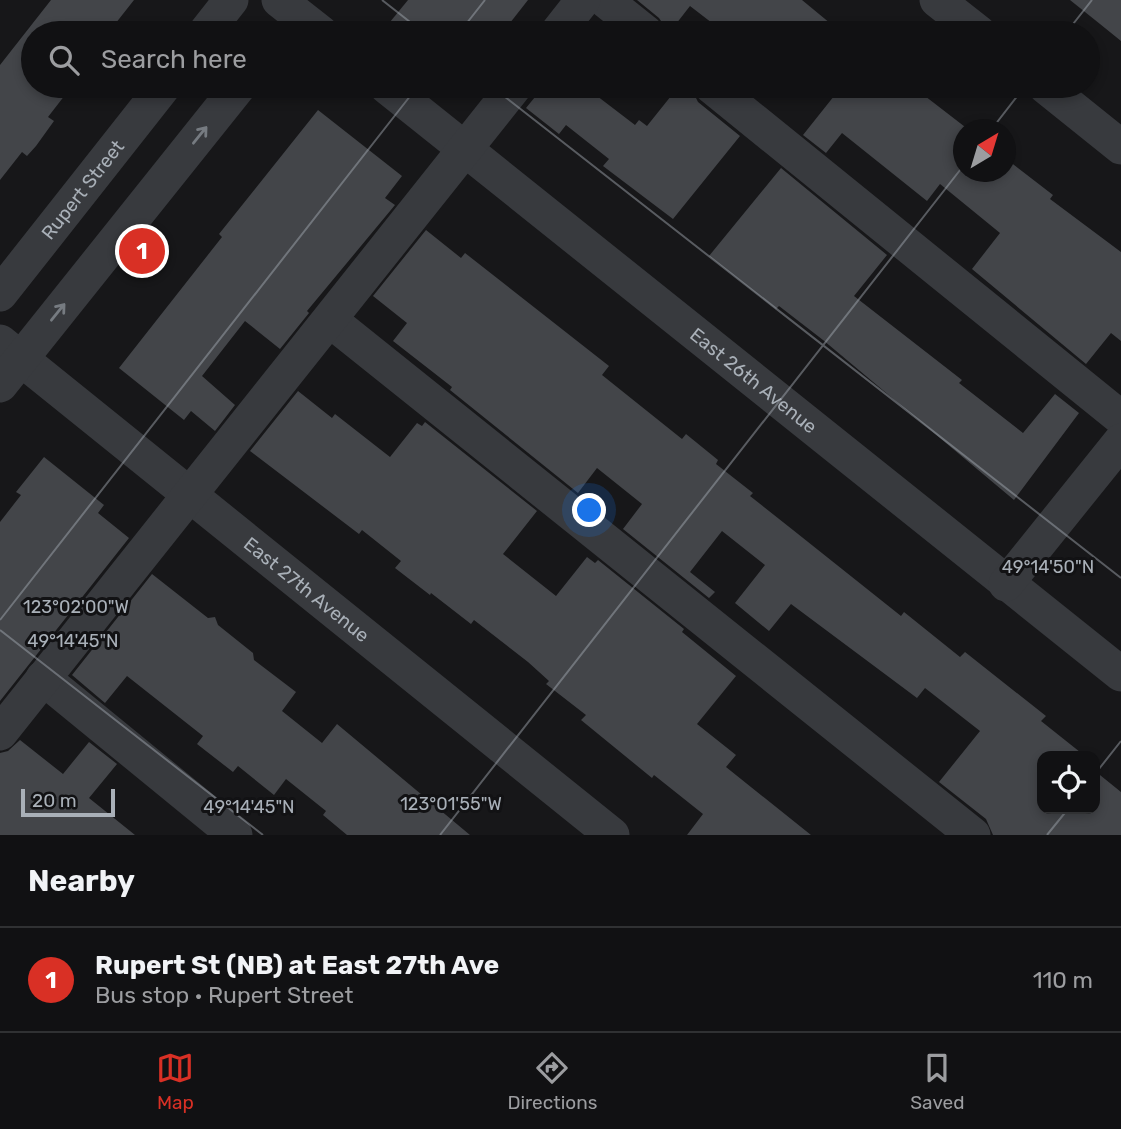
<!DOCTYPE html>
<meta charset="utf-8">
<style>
body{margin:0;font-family:Rubik,sans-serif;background:#1a1a1c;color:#f1f3f6}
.controls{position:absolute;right:21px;bottom:21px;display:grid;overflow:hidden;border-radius:14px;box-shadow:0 4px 10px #0003}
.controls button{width:63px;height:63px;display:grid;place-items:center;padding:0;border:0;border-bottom:2px solid #303133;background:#111113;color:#f1f3f6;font:35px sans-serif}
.compass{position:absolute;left:953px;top:119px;width:63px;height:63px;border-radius:50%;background:#111113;box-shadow:0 4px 10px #0003;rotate:38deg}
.scale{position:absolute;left:21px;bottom:18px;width:94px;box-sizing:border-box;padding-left:7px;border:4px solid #a9b0b8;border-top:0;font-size:19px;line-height:24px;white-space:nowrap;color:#a9b0b8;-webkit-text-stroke:5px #121214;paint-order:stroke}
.you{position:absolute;left:590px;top:511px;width:24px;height:24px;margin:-18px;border:5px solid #fff;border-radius:50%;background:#1a73e8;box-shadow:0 0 0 10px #1a73e833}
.badge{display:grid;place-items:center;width:46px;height:46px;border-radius:50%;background:#d93025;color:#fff;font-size:23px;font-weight:700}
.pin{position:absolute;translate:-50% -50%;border:4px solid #fff;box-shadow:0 2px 7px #0006}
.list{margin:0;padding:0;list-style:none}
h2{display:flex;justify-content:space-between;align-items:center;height:91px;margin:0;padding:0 28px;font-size:30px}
h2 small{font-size:23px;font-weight:400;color:#9c9da0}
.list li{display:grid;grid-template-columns:46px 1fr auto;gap:21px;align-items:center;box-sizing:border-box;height:105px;padding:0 28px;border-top:2px solid #303133}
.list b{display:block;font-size:26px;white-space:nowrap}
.list p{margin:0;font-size:23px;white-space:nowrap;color:#9c9da0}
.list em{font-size:23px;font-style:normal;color:#9c9da0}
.icon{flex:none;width:38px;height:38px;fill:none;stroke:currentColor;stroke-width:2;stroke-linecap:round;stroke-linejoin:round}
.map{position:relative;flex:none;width:1121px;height:835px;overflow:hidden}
.search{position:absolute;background:#111113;box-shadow:0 4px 10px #0003;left:21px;right:21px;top:21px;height:77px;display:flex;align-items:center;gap:18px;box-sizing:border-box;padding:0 24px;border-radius:38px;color:#9c9da0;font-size:26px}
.sheet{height:196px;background:#111113}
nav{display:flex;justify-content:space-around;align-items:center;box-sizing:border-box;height:98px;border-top:2px solid #303133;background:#111113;font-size:19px;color:#9c9da0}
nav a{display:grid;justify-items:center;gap:4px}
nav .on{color:#d93025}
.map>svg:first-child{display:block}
.building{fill:#434549}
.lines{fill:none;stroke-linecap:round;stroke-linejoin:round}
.minor{stroke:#383a3e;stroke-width:35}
.oneway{stroke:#767b81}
.ticks{fill:none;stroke:#a9b0b8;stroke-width:2;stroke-opacity:0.45}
.labels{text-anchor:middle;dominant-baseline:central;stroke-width:6;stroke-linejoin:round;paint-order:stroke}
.street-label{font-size:19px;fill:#a9b0b8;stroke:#121214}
.ticks-label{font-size:18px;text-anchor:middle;fill:#a9b0b8;stroke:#121214;stroke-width:6;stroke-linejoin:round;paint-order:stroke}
</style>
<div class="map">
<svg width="1121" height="835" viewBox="0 0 1121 835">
<rect width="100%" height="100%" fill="#171719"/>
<g class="building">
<path d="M51 0H134L108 33H33V86H72L48 117 54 121 36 146 27 156 22 152 0 180V65Z"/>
<path d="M408 0H528L502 33H381Z"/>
<path d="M637 0H802L842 33H725L690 6 669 33 659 18Z"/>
<path d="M1070 0H1121V41L1100 24Z"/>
<path d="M544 86H584L635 125 639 120 647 126 679 86H690L698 102 740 136 673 219 603 166 609 159 566 125 559 134 526 108Z"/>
<path d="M842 86H912L969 130H963V172H1005V158L1053 195 1050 199 1121 252V341L1111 333 1086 364 972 269 1000 233 940 184 927 201 842 133 826 153 803 135Z"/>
<path d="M318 110 402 176 385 198 395 205 307 311 309 313 280 349 245 321 202 376 235 405 215 431 191 411 184 420 119 368 222 237 219 234Z"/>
<path d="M781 168 887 255 854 296 962 380 959 383 1023 433 1055 394 1079 413 1014 500 823 340 779 306 776 309 709 256Z"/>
<path d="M426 230 461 258 465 253 609 366 602 375 682 439 686 434 718 460 716 464 753 493 750 496 793 530 901 616 904 612 960 657 965 652 1046 716 1041 721 1085 756H1042V809H1095V771L1121 792V835H993L986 819 939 782 980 731 925 688 917 698 791 604 769 631 735 603 765 565 722 531 690 572 715 592 709 598 623 529 642 504 597 468 578 493 450 390 452 387 393 341 407 323 373 296Z"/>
<path d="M298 391 332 418 335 414 390 457 417 423 422 426 425 422 537 511 503 554 556 596 587 557 595 563 598 560 684 629 682 632 736 676 697 724 736 755 726 767 811 835H687L703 814 654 775 652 778 581 720 586 715 546 684 549 681 528 662 474 620 471 624 431 593 430 595 395 568 401 561 362 530 359 534 250 451Z"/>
<path d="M44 457 104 505 98 513 129 538 0 701V522L21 495 16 492Z"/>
<path d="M152 574 208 618 215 617 218 625 253 653 254 660 296 692 282 711 322 743 337 724 470 835H347L323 815 326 811 286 779 274 795 238 766 233 772 197 744 203 736 127 676 105 703 72 675Z"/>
<path d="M20 740 63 774 89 742 117 764 89 798 135 835H0V753L8 751Z"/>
</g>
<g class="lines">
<g class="minor">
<path d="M279 0 321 33"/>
<path d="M605 0 646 33"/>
<path d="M937 0 979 33"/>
<path d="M205 33 231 0"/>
<path d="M557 33 583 0"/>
<path id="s1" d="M386 86 1121 674"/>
<path d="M711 86 1121 418"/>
<path d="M1045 86 1121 147"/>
<path id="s2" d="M0 294 164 86"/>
<path d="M330 320 973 835"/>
<path id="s3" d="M0 342 612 835"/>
<path d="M0 385 239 86"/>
<path d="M1006 584 1121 441"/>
<path d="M43 678 235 835"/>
<path d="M0 733 515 86"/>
</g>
</g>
<defs><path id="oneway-shaft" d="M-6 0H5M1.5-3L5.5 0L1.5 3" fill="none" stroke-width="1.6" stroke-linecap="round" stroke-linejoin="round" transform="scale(1.75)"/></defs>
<g class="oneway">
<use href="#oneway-shaft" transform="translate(200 135) rotate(-51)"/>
<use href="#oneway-shaft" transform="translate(58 312) rotate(-51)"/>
</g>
<path class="ticks" d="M382 0 424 33M459 33 485 0M1066 33 1092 0M491 86 1121 578M991 130 1025 86M0 620 418 86M0 630 263 835M1095 774 1121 741M440 835 964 165M1047 835 1068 809"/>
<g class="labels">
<g class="street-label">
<text stroke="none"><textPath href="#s2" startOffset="133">Rupert Street</textPath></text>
<text stroke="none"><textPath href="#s1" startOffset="471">East 26th Avenue</textPath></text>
<text stroke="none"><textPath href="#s3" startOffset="394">East 27th Avenue</textPath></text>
</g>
</g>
<g class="ticks-label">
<text x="1048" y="573">49°14'50"N</text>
<text x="76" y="613">123°02'00"W</text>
<text x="73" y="647">49°14'45"N</text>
<text x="451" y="810">123°01'55"W</text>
<text x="249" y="813">49°14'45"N</text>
</g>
</svg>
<div class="controls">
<button><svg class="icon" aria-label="locate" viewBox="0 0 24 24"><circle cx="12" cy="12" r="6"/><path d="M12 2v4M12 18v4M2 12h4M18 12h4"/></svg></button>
</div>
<svg class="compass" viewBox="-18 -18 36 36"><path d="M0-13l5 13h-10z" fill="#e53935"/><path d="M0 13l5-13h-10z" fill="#9c9da0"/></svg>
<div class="scale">20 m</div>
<div class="you"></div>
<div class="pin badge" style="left:142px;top:251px">1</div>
<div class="search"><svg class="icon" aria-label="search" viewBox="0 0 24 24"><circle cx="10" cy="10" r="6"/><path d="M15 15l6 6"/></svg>Search here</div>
</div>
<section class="sheet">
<h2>Nearby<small></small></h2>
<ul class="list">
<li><span class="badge">1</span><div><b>Rupert St (NB) at East 27th Ave</b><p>Bus stop · Rupert Street</p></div><em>110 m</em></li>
</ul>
</section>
<nav>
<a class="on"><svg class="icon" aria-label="map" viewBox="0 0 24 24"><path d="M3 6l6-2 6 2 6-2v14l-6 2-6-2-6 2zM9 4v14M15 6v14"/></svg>Map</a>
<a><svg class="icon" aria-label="directions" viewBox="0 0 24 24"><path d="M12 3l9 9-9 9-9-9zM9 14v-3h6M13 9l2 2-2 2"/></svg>Directions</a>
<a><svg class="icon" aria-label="saved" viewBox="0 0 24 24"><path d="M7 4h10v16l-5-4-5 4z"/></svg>Saved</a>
</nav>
